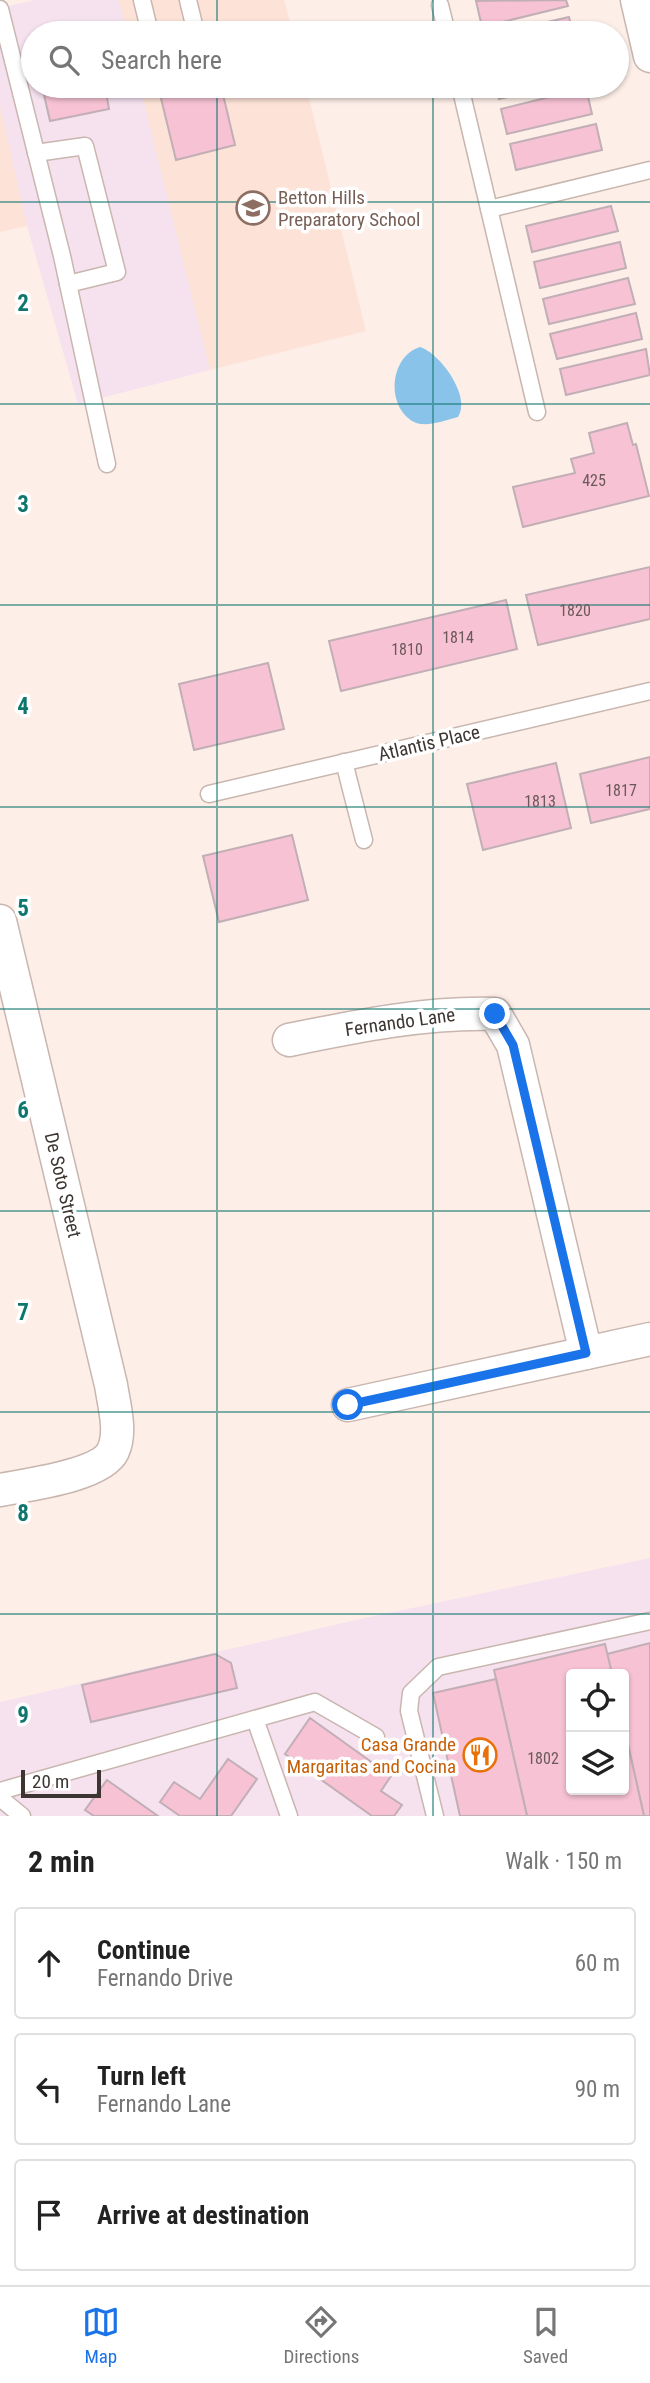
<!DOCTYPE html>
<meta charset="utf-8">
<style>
body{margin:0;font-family:"Roboto Condensed",sans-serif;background:#f6f6f6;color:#222}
.controls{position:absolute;right:21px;bottom:21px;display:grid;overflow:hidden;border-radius:7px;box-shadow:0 2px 5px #0004}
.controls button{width:63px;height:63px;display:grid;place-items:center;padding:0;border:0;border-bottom:2px solid #e0e0e0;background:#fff;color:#222;font:35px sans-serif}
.scale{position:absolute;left:21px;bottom:18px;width:80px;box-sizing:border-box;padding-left:7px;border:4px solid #3c3532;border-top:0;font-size:19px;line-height:24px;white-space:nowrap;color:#3c3532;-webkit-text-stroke:5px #fff;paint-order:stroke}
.stop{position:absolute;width:21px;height:21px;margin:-16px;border:5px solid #1a73e8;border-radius:50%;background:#fff}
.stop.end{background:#1a73e8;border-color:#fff;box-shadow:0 2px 7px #0008}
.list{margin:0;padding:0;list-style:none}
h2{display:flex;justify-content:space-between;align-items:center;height:91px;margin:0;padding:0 28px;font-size:30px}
h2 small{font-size:23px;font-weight:400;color:#767676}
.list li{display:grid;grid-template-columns:46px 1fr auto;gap:21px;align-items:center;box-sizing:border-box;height:112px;margin:0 14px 14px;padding:0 14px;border:2px solid #e0e0e0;border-radius:7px}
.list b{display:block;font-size:26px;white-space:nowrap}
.list p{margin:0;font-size:23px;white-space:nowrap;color:#767676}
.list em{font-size:23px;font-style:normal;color:#767676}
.icon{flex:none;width:38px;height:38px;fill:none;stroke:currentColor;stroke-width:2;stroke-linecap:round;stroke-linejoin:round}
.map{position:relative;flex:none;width:650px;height:1816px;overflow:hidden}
.search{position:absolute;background:#fff;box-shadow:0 2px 5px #0004;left:21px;right:21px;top:21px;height:77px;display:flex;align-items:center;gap:18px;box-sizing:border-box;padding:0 24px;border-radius:38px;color:#767676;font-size:26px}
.sheet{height:469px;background:#fff}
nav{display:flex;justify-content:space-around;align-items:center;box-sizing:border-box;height:98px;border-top:2px solid #e0e0e0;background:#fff;font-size:19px;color:#767676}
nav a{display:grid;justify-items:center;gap:4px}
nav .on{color:#1a73e8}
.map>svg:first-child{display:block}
.commercial{fill:#f6e1ef;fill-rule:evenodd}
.built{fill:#fde2d7}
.water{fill:#89c3e9}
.building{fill:#f7c2d4;stroke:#c1afb5;stroke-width:2}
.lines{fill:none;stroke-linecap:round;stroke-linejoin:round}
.service-casing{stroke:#c8b6af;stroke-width:19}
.minor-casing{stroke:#c8b6af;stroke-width:35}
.service{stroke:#fff;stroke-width:16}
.minor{stroke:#fff;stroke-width:32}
.route{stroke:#1a73e8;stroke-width:9}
.grid{fill:none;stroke:#0f766e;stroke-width:2;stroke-opacity:0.55}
.labels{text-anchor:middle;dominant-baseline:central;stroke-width:7;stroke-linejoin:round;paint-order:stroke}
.number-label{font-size:16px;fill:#6b585a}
.education-label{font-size:19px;fill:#785e54;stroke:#fff;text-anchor:start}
.street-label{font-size:19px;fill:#3c3532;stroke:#fff}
.food-label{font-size:19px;fill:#c56008;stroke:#fff;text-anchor:end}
.grid-label{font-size:23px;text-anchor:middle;font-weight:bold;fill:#0f766e;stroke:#fff;stroke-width:7;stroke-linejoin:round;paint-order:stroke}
</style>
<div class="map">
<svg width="650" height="1816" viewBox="0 0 650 1816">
<rect width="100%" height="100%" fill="#fdeee8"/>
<g class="commercial">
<path d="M35 0H119L128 33H33V86H140L210 370 78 404 27 226 0 106V8Z"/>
<path d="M650 1558V1816H0V1702L365 1618ZM571 1674H624V1790H571Z"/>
</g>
<g class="built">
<path d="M119 0H284L293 33H128Z"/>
<path d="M140 86H306L366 331 210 370Z"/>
<path d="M0 106 27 226 0 232Z"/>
</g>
<path class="water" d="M420 347C440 353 472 397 458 417 446 420 426 428 414 422 385 406 390 356 420 347Z"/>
<g class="building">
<path d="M566 0 568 6 482 27 476 1Z"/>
<path d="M569 17 573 33H501Z"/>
<path d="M42 86H105L109 109 50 121Z"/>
<path d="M158 86H221L235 145 176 160Z"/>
<path d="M496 86H554L499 99Z"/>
<path d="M586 88 592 114 507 134 501 109Z"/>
<path d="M596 124 602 150 516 170 510 144Z"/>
<path d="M611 206 618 231 532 252 526 226Z"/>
<path d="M620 242 626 268 540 288 534 262Z"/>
<path d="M628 278 635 304 549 324 543 299Z"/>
<path d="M636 313 642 339 557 359 550 334Z"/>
<path d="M646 349 650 375 566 395 560 369Z"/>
<path d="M627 423 633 445 636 444 649 496 523 527 513 487 575 473 571 459 594 453 589 433Z"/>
<path d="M650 567V619L538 645 526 595Z"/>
<path d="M506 600 517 649 341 691 329 641Z"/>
<path d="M268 663 284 729 194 750 179 684Z"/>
<path d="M650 757V809L591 823 580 774Z"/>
<path d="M556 763 571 828 483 850 467 784Z"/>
<path d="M292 835 308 900 219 922 203 856Z"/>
<path d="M650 1643V1816H644L624 1727V1674H612L607 1654Z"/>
<path d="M605 1644 612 1674H571V1790H624V1727L644 1816H527L494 1670Z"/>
<path d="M215 1654 231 1663 237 1688 91 1722 82 1685Z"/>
<path d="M496 1679 527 1816H460L433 1693Z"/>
<path d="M310 1718 391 1776 381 1791 402 1805 394 1816H372L285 1754Z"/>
<path d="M228 1759 257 1779 231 1816H180L160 1802 174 1782 200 1799Z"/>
<path d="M107 1780 158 1816H94L85 1810Z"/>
</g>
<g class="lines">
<defs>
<g id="service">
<path d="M142 0 150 33"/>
<path d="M188 0 196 33"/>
<path d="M440 5 447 33"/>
<path d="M0 9 62 256 107 464"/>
<path d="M460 86 537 412"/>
<path d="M36 153 85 146 117 272 68 284"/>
<path d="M489 209 650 170"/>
<path d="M344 762 364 840"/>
<path d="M209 794 650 691"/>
<path d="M255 1719 289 1816"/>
<path d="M0 1791 315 1702 376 1737"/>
<path d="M0 1798 22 1816"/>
<path d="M435 1816 409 1711 411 1693 438 1667 650 1621"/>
</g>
<g id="minor">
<path d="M637 0 650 56"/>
<path d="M0 921 111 1385C114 1405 122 1432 113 1451 101 1476 25 1485 0 1490"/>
<path d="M289 1040C357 1026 426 1012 495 1014L513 1045 586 1353"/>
<path d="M348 1405 650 1339"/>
</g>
</defs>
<use href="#service" class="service-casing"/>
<use href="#minor" class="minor-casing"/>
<use href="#service" class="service"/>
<use href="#minor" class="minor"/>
</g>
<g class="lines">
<path class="route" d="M348 1405 586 1353 513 1045 495 1014"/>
</g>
<path class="grid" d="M217 0V33M433 0V33M217 86V1816M433 86V1816M0 202H650M0 404H650M0 605H650M0 807H650M0 1009H650M0 1211H650M0 1412H650M0 1614H650"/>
<defs>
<symbol id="school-ring" viewBox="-11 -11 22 22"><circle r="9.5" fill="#fff" stroke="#8d6e63" stroke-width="1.5"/><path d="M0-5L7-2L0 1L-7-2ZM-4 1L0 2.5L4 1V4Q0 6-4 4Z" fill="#8d6e63"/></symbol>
<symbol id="restaurant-ring" viewBox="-11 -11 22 22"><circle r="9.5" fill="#fff" stroke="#e8710a" stroke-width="1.5"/><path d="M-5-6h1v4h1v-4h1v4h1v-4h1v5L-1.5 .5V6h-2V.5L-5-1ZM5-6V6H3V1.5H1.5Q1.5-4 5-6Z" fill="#e8710a"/></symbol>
</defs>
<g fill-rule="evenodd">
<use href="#school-ring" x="234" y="189" width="38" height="38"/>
<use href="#restaurant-ring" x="461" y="1736" width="38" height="38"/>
</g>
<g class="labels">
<g class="number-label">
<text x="594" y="480">425</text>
<text x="575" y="610">1820</text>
<text x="458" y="637">1814</text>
<text x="407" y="649">1810</text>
<text x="621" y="790">1817</text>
<text x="540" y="801">1813</text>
<text x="543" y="1758">1802</text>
</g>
<g class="education-label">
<text x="278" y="197">Betton Hills<tspan x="278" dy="22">Preparatory School</tspan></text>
</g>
<g class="street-label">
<text transform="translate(429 743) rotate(-13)">Atlantis Place</text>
<text transform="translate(400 1022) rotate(-8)">Fernando Lane</text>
<text transform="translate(63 1185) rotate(77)">De Soto Street</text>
</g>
<g class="food-label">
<text x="456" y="1744">Casa Grande<tspan x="456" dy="22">Margaritas and Cocina</tspan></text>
</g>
</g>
<g class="grid-label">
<text x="23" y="311">2</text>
<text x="23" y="512">3</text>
<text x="23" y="714">4</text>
<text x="23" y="916">5</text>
<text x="23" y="1118">6</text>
<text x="23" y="1320">7</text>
<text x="23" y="1521">8</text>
<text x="23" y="1723">9</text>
</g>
</svg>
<div class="controls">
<button><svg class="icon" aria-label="locate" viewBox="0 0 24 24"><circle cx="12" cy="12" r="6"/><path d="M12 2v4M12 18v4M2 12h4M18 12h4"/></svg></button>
<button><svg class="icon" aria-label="layers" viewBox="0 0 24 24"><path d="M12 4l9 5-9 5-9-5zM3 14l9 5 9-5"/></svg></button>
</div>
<div class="scale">20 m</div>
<div class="stop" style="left:348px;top:1405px"></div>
<div class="stop end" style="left:495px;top:1014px"></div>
<div class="search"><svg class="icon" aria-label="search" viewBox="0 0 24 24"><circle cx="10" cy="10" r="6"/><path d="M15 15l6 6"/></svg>Search here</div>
</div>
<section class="sheet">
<h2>2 min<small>Walk · 150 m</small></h2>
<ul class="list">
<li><svg class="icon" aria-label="ahead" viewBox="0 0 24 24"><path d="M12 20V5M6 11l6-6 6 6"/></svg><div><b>Continue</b><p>Fernando Drive</p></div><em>60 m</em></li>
<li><svg class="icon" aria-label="left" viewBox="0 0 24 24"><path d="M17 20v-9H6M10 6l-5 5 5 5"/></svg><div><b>Turn left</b><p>Fernando Lane</p></div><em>90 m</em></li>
<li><svg class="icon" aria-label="arrive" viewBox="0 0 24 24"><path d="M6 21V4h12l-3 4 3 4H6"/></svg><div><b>Arrive at destination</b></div></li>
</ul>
</section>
<nav>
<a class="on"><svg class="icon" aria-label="map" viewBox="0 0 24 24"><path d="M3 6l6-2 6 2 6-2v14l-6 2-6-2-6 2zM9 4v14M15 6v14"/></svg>Map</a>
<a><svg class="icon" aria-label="directions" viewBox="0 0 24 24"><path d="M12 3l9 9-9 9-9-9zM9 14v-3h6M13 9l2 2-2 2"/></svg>Directions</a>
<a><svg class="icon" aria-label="saved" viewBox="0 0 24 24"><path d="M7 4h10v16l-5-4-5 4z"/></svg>Saved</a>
</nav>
